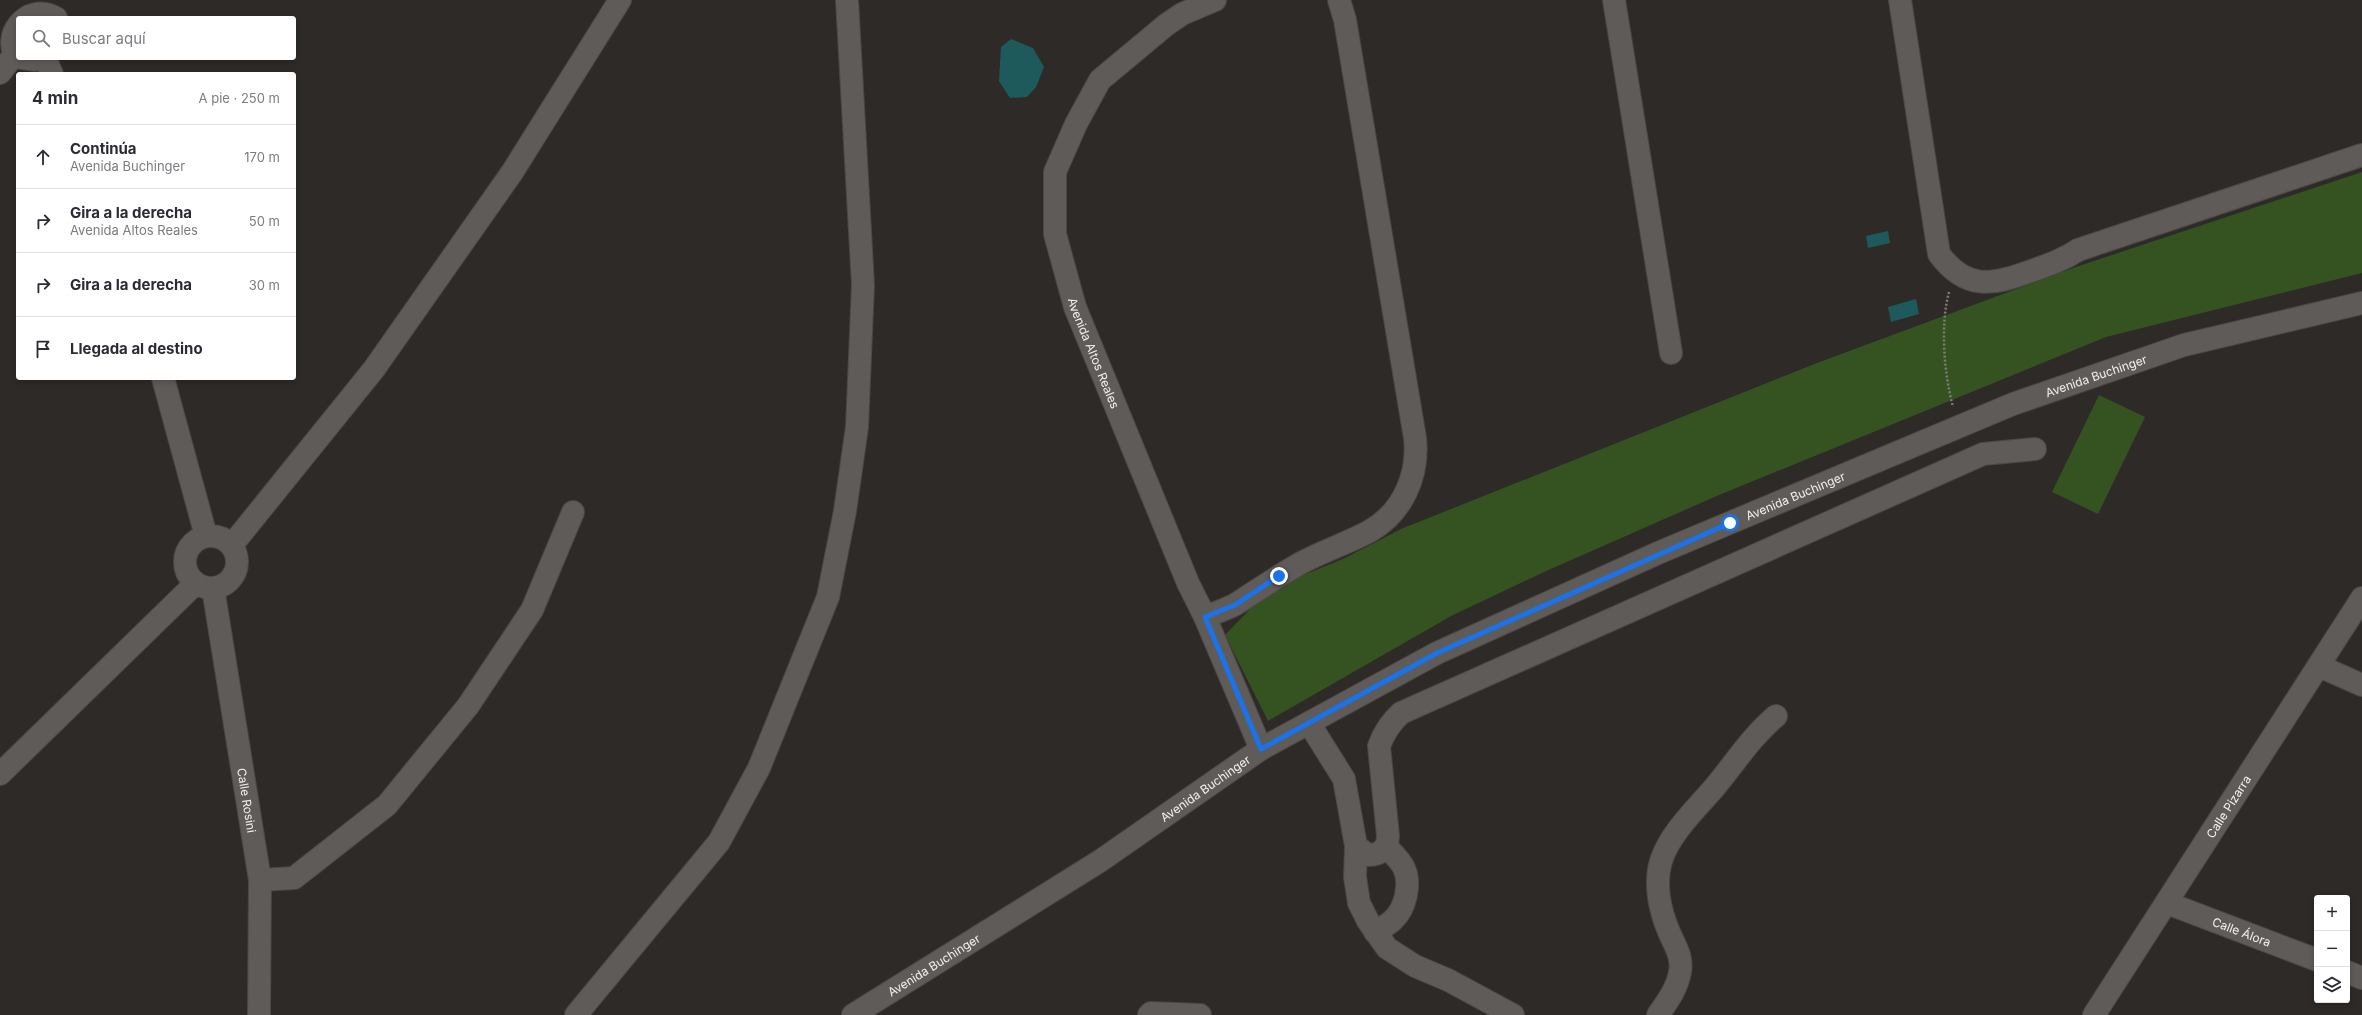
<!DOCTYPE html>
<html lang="es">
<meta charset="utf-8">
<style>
body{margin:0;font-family:Inter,sans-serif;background:#f7f7f7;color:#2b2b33}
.controls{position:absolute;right:12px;bottom:12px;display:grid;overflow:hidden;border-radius:4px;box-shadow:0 2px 6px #0003}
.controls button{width:36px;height:36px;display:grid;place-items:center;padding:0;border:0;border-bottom:1px solid #e1e1e2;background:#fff;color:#2b2b33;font:20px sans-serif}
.stop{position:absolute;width:12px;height:12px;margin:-9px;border:3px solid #1a73e8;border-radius:50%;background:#fff}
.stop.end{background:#1a73e8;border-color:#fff;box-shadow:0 1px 4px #0008}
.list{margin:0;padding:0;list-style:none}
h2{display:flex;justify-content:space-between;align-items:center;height:52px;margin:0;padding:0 16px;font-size:17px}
h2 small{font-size:13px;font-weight:400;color:#7c7c81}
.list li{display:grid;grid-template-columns:26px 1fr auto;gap:12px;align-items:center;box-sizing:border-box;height:64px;padding:0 16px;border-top:1px solid #e1e1e2}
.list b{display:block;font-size:15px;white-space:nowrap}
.list p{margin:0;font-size:13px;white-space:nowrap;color:#7c7c81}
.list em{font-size:13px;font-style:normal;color:#7c7c81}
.icon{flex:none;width:22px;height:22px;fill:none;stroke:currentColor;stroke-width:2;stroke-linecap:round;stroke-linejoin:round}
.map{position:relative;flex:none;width:2362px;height:1015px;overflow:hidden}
.search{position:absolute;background:#fff;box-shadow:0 2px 6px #0003;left:16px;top:16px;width:280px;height:44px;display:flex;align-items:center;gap:10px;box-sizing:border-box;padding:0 14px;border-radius:4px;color:#7c7c81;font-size:15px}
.panel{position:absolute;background:#fff;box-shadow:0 2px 6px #0003;left:16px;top:72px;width:280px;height:308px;border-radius:4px}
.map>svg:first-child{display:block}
.green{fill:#355221}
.water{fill:#1e5a5c}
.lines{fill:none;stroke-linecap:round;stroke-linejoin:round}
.street-casing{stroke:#4b4746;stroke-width:24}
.secondary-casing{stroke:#4b4746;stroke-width:24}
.path{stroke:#7e7b79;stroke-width:2.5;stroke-dasharray:2 2;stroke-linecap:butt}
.street{stroke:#5f5b59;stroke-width:22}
.secondary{stroke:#5f5b59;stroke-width:22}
.route{stroke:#1a73e8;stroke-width:5}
.labels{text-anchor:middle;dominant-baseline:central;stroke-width:4;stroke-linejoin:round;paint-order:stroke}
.street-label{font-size:12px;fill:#f3f0ef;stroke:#24201e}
</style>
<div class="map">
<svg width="2362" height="1015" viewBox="0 0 2362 1015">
<rect width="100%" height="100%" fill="#2e2a28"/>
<g class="green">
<path d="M2362 172V273L2106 337 1719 495 1544 572 1453 615 1268 721 1225 635 1251 608 1289 581 1345 558 1401 529 1817 363 2073 268Z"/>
<path d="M2099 395 2145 417 2098 514 2052 492Z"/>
</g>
<g class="water">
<path d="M1011 39 1033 48 1044 67 1036 87 1027 97 1010 98 999 81 1001 47Z"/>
<path d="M1888 231 1890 243 1868 248 1866 236Z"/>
<path d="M1916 299 1919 314 1891 322 1888 307Z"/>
</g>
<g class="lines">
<defs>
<g id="street">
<path id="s1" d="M1215 0 1182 14 1166 25 1100 80 1076 124 1055 172V234L1075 307 1188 583 1205 617 1261 749"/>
<path d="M1614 0 1671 353"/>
<path d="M1900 0 1939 254C1966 291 1993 285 2031 271 2048 265 2063 260 2078 250L2362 155"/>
<path d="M18 57C0 40 26 0 56 18"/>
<path d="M21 58 34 60 39 58"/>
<path d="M45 58 52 74"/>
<path d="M0 73 14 55"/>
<path d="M163 378 206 536"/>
<circle cx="211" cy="562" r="26"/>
<path d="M232 545 374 369 513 171 620 0"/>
<path id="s2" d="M213 588 260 880 259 1015"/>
<path d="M1205 617C1215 613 1227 609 1236 604 1258 590 1278 576 1301 563 1323 551 1348 543 1370 531 1403 512 1419 475 1415 438L1345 20 1339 0"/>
<path d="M2319 666 2362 685"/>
<path d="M1309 723 1344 779 1356 846 1368 855C1381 855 1388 848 1388 836L1379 746C1384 732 1390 723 1401 713L1983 454 2035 449"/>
<path d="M0 774 196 583"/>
<path d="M1356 846 1355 877 1359 903 1368 921 1387 948 1415 966 1448 980 1513 1015"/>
<path d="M260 880 294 878 387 805 468 706 532 610 573 512"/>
<path id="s3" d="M2167 903 2317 960"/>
<path d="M1375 932C1381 928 1388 925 1393 920 1406 908 1411 883 1404 868 1400 860 1392 853 1386 846"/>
<path d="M2347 972 2362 978"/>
<path d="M576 1015 719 842 759 768 828 597 845 511 857 427 863 285 847 0"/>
<path d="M1149 1015 1151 1013 1200 1015"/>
<path d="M1658 1015C1667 1002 1677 989 1680 972 1683 957 1675 946 1669 932 1660 911 1654 884 1661 861 1670 833 1696 809 1714 788 1735 763 1751 737 1776 716"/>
<path id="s4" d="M2094 1015 2362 598"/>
</g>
<g id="secondary">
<path id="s5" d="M853 1015 1100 861 1261 749 1437 653 1658 553 2013 404 2184 345 2362 303"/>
</g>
</defs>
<use href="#street" class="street-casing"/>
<use href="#secondary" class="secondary-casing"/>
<path class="path" d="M1949 292C1940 325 1944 373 1953 407"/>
<use href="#street" class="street"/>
<use href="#secondary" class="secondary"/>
</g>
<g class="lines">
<path class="route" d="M1279 576 1235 605 1205 617 1261 749 1437 653 1730 523"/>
</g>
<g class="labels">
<g class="street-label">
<text stroke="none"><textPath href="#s1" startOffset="431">Avenida Altos Reales</textPath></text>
<text stroke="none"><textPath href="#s5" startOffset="1403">Avenida Buchinger</textPath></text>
<text stroke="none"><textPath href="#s5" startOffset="1079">Avenida Buchinger</textPath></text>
<text stroke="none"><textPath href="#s5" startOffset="419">Avenida Buchinger</textPath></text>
<text stroke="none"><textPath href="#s2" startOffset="215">Calle Rosini</textPath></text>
<text stroke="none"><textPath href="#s4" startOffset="248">Calle Pizarra</textPath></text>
<text stroke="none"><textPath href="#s3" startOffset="80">Calle Álora</textPath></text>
<text stroke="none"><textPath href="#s5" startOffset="95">Avenida Buchinger</textPath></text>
</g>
</g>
</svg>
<div class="controls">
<button>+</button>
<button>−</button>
<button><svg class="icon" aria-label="layers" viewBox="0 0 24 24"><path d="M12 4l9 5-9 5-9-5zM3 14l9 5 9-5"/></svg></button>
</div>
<div class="stop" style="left:1730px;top:523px"></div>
<div class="stop end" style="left:1279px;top:576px"></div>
<div class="search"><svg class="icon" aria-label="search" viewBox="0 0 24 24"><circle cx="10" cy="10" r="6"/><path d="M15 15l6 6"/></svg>Buscar aquí</div>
<section class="panel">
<h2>4 min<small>A pie · 250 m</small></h2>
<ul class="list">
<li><svg class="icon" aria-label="ahead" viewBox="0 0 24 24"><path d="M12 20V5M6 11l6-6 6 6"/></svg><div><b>Continúa</b><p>Avenida Buchinger</p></div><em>170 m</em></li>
<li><svg class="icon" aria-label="right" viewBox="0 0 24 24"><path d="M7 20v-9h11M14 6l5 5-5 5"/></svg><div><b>Gira a la derecha</b><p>Avenida Altos Reales</p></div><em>50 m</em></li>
<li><svg class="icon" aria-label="right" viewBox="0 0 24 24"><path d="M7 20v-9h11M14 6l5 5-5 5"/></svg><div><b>Gira a la derecha</b></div><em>30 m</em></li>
<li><svg class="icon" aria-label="arrive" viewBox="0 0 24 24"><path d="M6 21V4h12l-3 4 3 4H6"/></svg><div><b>Llegada al destino</b></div></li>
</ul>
</section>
</div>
